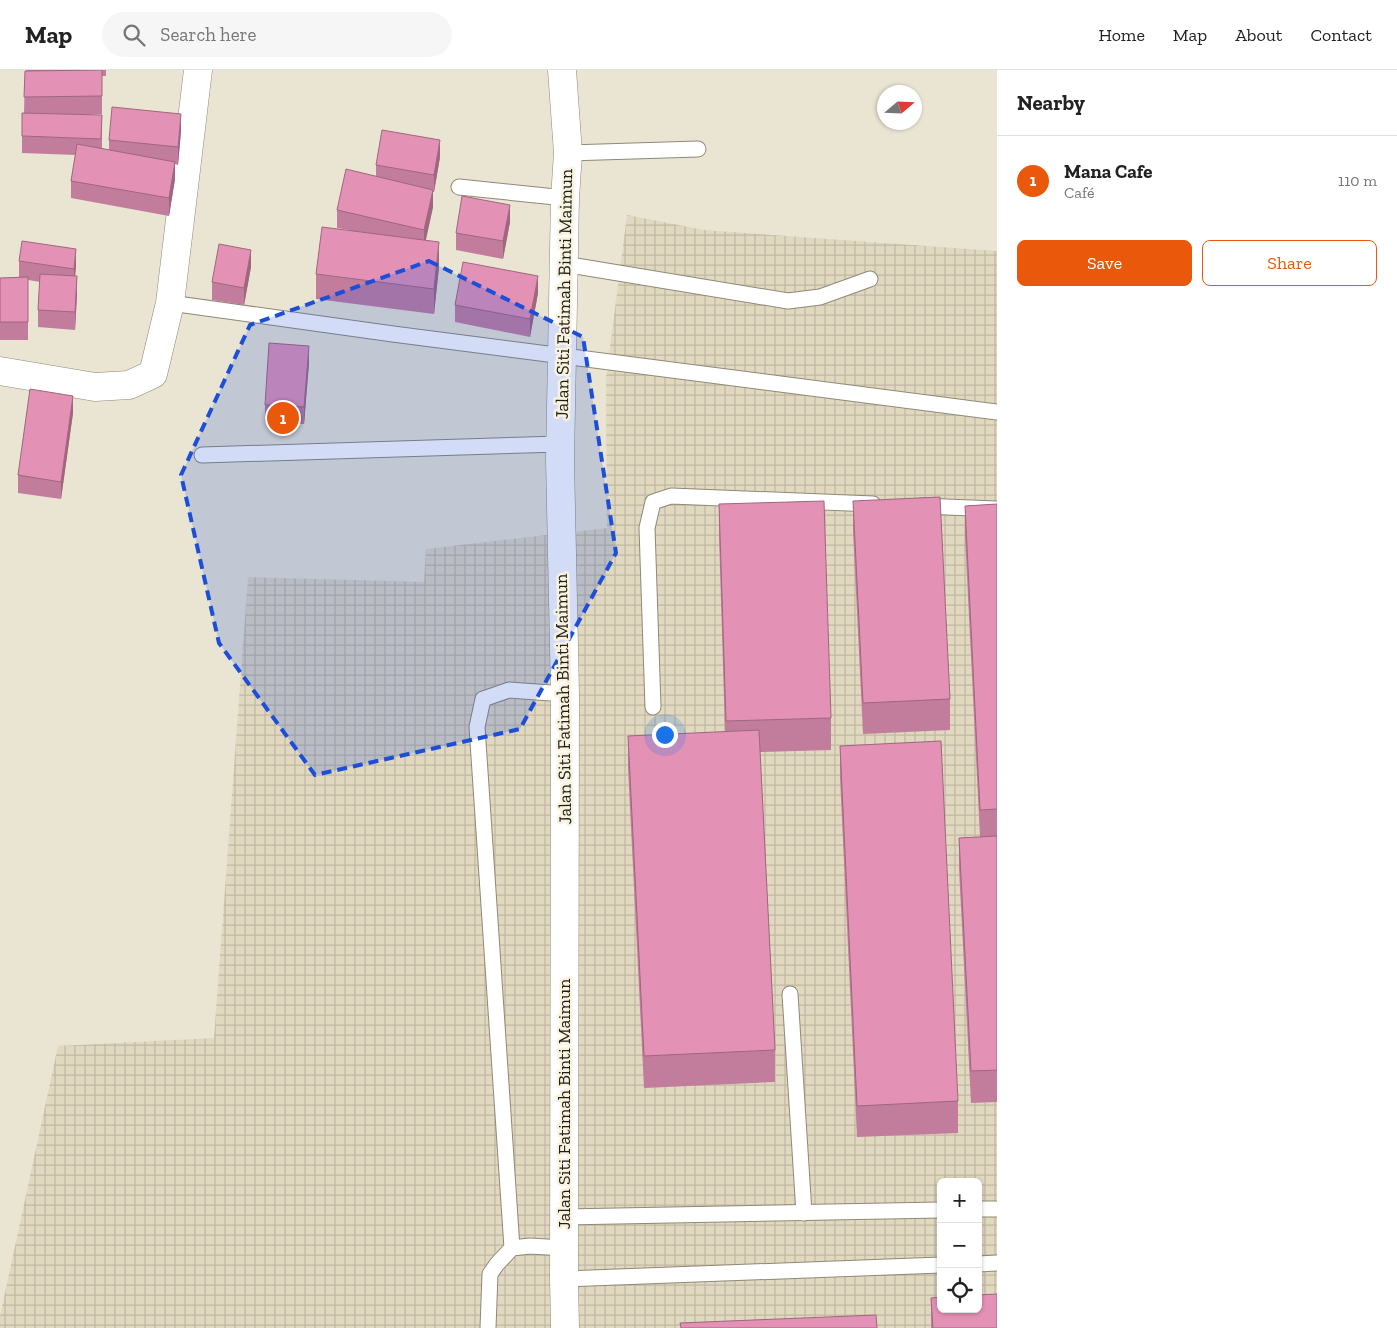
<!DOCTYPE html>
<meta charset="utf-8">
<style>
body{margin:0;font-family:"Zilla Slab",serif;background:#f6f6f6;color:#222}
.controls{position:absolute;right:15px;bottom:15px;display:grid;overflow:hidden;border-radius:8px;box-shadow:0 1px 4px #0004}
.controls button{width:45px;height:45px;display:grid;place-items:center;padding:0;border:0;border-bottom:1px solid #e0e0e0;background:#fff;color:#222;font:25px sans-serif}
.compass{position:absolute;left:877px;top:15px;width:45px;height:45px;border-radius:50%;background:#fff;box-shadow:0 1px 4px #0004;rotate:71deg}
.you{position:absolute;left:664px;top:664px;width:18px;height:18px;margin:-12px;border:4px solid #fff;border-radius:50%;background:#1a73e8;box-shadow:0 0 0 8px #1a73e833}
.badge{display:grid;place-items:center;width:32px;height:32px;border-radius:50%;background:#ea580c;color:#fff;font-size:16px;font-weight:700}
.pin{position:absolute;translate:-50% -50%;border:2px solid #fff;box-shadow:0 1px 5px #0006}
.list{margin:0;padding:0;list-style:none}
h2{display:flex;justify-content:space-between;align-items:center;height:65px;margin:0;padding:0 20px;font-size:21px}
h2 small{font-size:16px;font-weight:400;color:#767676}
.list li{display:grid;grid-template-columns:32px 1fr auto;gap:15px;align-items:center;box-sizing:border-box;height:90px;padding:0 20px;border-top:1px solid #e0e0e0}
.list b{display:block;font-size:19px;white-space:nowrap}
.list p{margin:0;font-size:16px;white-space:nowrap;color:#767676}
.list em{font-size:16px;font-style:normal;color:#767676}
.actions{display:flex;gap:10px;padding:15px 20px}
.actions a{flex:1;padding:11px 0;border:1px solid #ea580c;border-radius:8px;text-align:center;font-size:18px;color:#ea580c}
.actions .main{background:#ea580c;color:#fff}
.icon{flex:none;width:28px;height:28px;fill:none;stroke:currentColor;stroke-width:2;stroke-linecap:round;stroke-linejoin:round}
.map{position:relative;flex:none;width:997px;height:1258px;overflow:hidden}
header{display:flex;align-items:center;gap:30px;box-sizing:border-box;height:70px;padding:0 25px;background:#fff;border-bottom:1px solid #e0e0e0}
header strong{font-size:24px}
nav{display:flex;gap:28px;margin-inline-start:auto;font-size:18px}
.search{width:350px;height:45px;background:#f6f6f6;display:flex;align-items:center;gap:12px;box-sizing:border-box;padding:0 18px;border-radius:28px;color:#767676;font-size:19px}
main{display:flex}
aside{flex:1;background:#fff}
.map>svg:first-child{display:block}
.industrial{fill:url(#industrial-grid);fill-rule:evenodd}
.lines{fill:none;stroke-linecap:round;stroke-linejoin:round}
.service-casing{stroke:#8e8977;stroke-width:17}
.minor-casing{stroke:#8e8977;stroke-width:29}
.tertiary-casing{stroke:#8e8977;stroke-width:29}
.service{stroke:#fff;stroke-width:15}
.minor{stroke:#fff;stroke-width:28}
.tertiary{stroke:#fff;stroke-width:28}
.wall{fill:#c37d9c}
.shaded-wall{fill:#9f667f}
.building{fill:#e391b5;stroke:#9f667f}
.marked{fill:#1d4ed8;fill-opacity:0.2;stroke:#1d4ed8;stroke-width:4;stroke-dasharray:10 6;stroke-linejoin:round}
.labels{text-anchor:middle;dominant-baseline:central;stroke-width:5;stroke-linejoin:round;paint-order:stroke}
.street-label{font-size:18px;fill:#1d1c15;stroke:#f8f2df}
</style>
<header>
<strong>Map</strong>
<div class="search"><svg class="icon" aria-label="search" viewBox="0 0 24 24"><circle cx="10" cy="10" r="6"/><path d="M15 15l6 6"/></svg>Search here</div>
<nav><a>Home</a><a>Map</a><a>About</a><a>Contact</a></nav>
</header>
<main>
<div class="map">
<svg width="997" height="1258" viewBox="0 0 997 1258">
<defs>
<pattern id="industrial-grid" width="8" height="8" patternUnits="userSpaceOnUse" patternTransform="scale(1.25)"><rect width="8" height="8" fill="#e0d8bf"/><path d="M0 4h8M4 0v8" fill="none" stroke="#c0b9a3"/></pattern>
</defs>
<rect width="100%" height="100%" fill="#eae5d2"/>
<path class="industrial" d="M627 145 704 160 997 181V1258H0V1246L58 976 214 968 248 507 424 512 426 479 607 458 606 309ZM941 1112H978V1239H941Z"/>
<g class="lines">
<defs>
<g id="service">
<path d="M568 83 698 79"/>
<path d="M459 117 565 128"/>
<path d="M564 194 788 231 820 227 870 209"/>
<path d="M170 233 393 264 997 342"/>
<path d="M202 385 560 374"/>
<path d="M921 436 997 439"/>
<path d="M653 637 647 458 653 432 671 426 873 434"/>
<path d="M790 924 804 1143"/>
<path d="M978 1139H997"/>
<path d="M564 1147 941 1140"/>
<path d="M512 1178 477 657 483 629 509 620 565 624"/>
<path d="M978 1194 997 1193"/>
<path d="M564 1209 941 1195"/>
<path d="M488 1258 490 1204 497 1194 512 1178 530 1176 564 1178"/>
</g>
<path id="minor" d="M0 301 95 317 129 315 153 304 170 233 198 0"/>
<path id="tertiary" d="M562 0 568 83 565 128 560 390 565 624 564 1209 565 1258"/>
</defs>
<use href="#service" class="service-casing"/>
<use href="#minor" class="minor-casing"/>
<use href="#tertiary" class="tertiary-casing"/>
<use href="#service" class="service"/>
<use href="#minor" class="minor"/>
<use href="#tertiary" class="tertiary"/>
</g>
<g class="wall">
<path d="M28 0H106V6H102V44H55L102 45V78L109 80V70L181 61 178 95 175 94V109L169 146 71 128V111L76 85 22 83V43H24L25 1Z"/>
<path d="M440 87 434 122H433V137L426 170 439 197 434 244 316 229V204L349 160 337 158V140L376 106V95Z"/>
<path d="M510 152 503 189 456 180V163Z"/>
<path d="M19 191 76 196 75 206 77 224 75 260 38 257V240L40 212 28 210V270H0V208L19 207Z"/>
<path d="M251 197 244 235 212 230V212Z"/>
<path d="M538 223 530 267 455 252V235Z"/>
<path d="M309 293 304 354 265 352V335Z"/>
<path d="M73 343 61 429 18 423V405Z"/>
<path d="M853 431 950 629V660L863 664 853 462Z"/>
<path d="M719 434 831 648V680L760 682 775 980V1012L644 1018 628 698V666L725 662 719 466Z"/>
<path d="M997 434V1032L971 1033 959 799V768L980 767 965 467V436Z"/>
<path d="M840 676 958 1031V1063L857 1067 840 708Z"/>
<path d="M931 1228 997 1258H931Z"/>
</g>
<g class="shaded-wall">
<path d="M181 44V61L178 95V77Z"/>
<path d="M440 70V87L434 122V105Z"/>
<path d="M175 92V109L169 146V128Z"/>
<path d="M433 120V137L424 177V160Z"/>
<path d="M510 135V152L503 189V171Z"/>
<path d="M439 172V197L434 244V219Z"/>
<path d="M76 179V196L74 217V199Z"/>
<path d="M251 180V197L244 235V218Z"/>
<path d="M77 206V224L75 260V242Z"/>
<path d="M538 206V223L530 267V249Z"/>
<path d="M309 276V293L304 354V337Z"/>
<path d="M73 326V343L61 429V412Z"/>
</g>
<g class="building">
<path d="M102 0V26L24 27 25 1Z"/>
<path d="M112 37 181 44 178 77 109 70Z"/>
<path d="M22 43 102 45 101 69 22 66Z"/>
<path d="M382 60 440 70 434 105 376 95Z"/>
<path d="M77 74 175 92 169 128 71 111Z"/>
<path d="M346 99 433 120 424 160 337 140Z"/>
<path d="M462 126 510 135 503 171 456 163Z"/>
<path d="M322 157 439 172 434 219 316 204Z"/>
<path d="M22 171 76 179 74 199 19 191Z"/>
<path d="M219 174 251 180 244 218 212 212Z"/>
<path d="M463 192 538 206 530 249 455 235Z"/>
<path d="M40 204 77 206 75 242 38 240Z"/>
<path d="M28 207V252H0V208Z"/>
<path d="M269 273 309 276 304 337 265 335Z"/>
<path d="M30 319 73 326 61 412 18 405Z"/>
<path d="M940 427 950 629 863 633 853 431Z"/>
<path d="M824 431 831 648 726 651 719 434Z"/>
<path d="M997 434V739L980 740 965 436Z"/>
<path d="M759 660 775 980 644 986 628 666Z"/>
<path d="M941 671 958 1031 857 1036 840 676Z"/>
<path d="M997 766V1000L971 1001 959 768Z"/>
<path d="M997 1224V1258H933L931 1228 941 1227V1239H978V1225Z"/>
<path d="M876 1245 877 1258H681L680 1253Z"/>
</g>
<path class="marked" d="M429 191 583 267 616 483 520 659 315 705 219 573 181 405 250 255Z"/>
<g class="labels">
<g class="street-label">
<text transform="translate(564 224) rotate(-89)">Jalan Siti Fatimah Binti Maimun</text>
<text transform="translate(563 629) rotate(-91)">Jalan Siti Fatimah Binti Maimun</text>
<text transform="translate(564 1034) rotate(-90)">Jalan Siti Fatimah Binti Maimun</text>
</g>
</g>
</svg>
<div class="controls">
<button>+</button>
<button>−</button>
<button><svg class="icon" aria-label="locate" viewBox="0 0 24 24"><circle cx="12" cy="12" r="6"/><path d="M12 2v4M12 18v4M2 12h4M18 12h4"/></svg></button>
</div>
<svg class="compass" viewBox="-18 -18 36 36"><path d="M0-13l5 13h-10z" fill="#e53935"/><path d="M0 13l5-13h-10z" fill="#767676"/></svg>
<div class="you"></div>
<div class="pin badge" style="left:283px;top:348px">1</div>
</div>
<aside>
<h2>Nearby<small></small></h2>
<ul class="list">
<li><span class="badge">1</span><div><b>Mana Cafe</b><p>Café</p></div><em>110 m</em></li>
</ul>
<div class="actions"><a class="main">Save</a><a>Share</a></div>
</aside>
</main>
